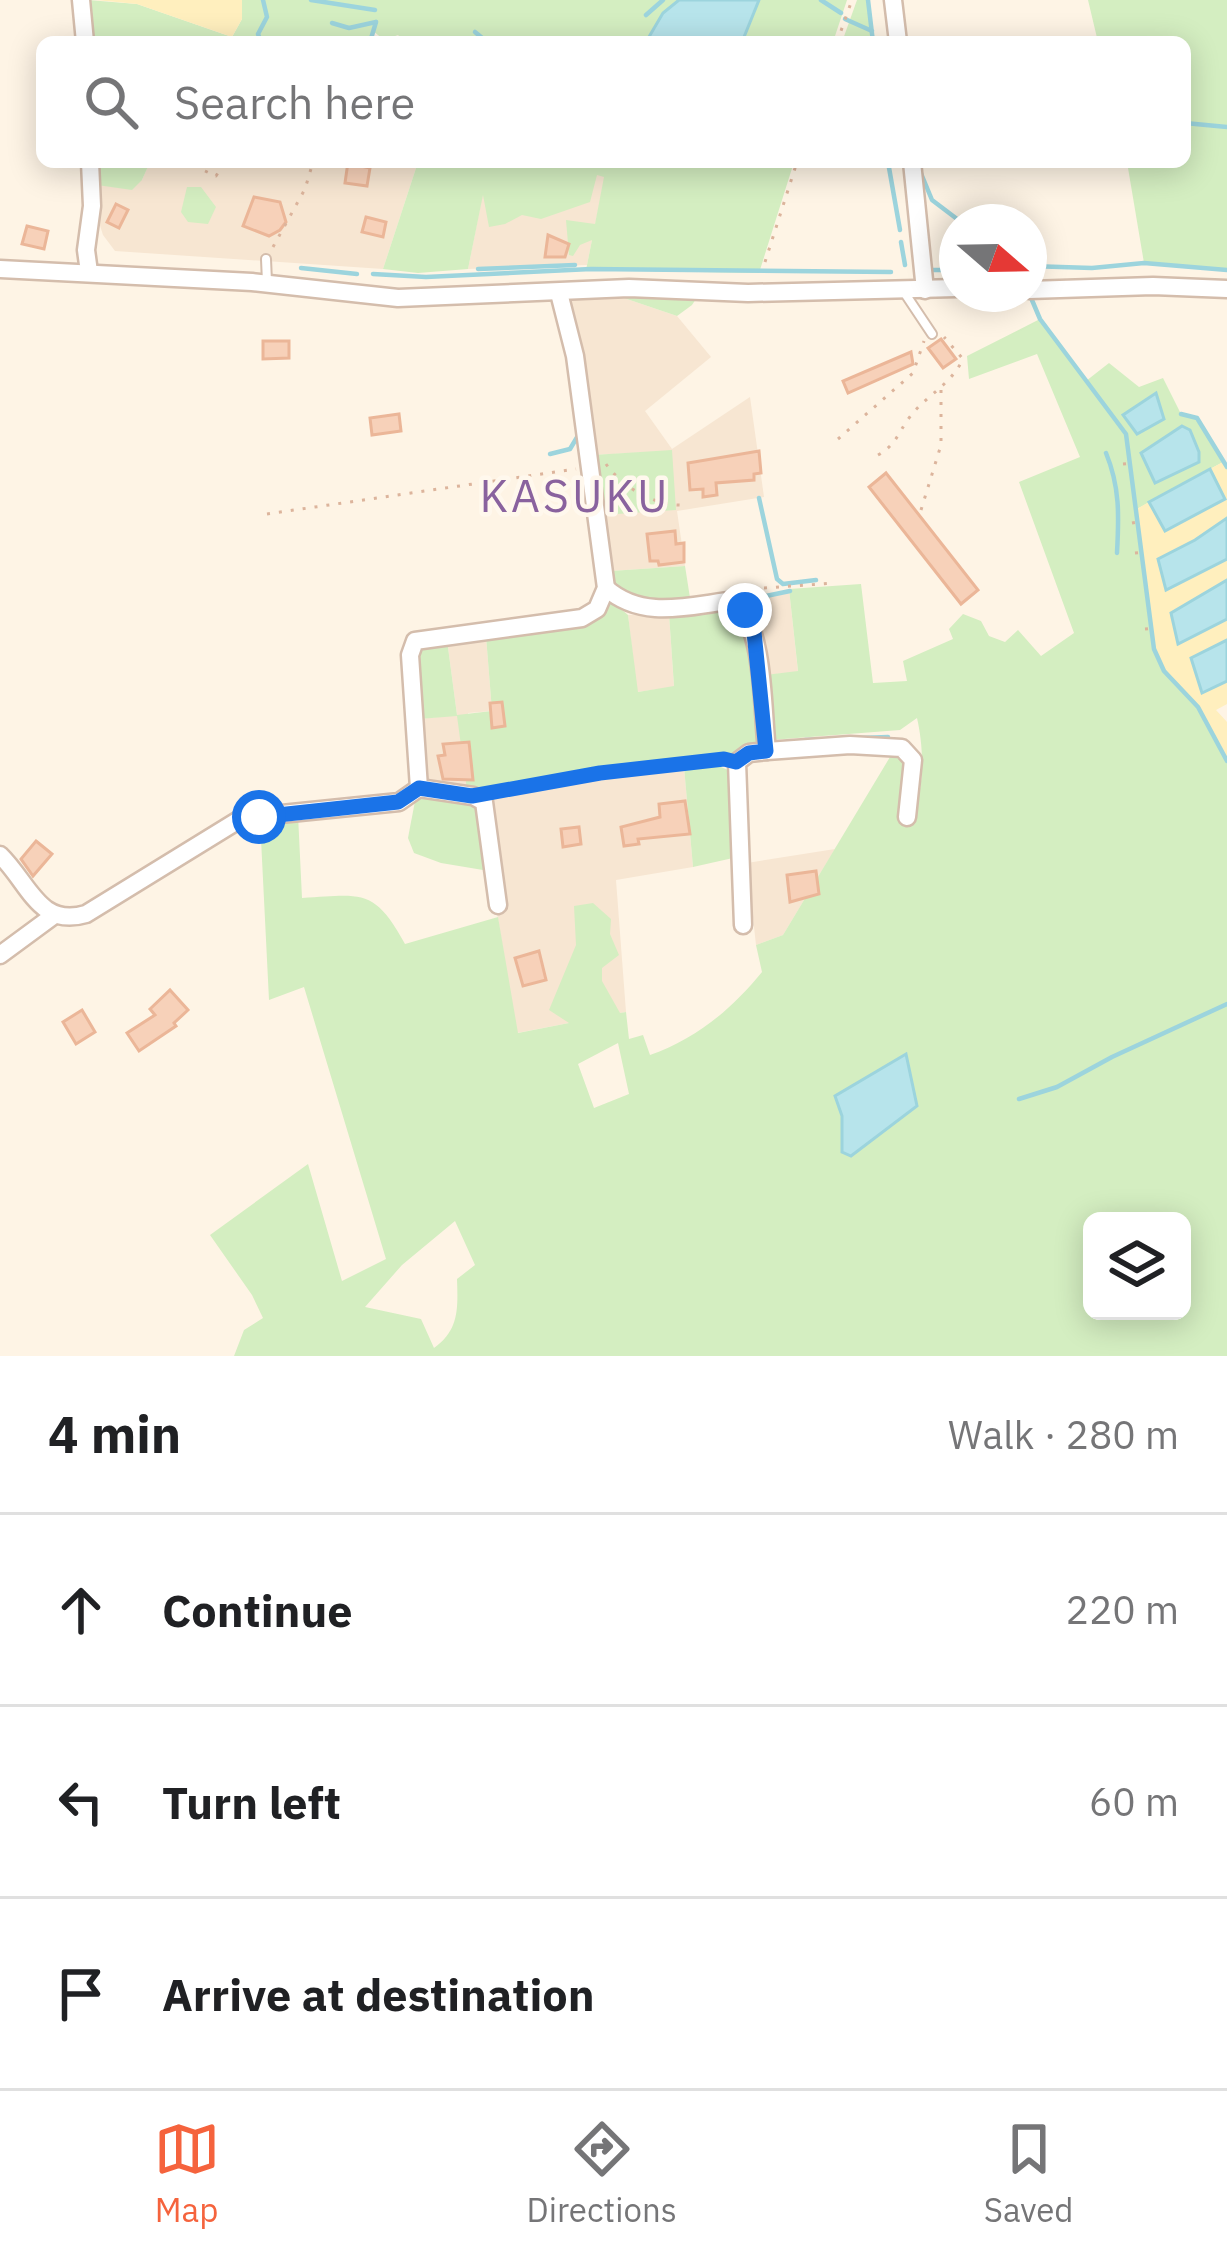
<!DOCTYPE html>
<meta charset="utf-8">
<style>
body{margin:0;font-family:"IBM Plex Sans",sans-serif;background:#f2f2f2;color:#202124}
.controls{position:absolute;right:36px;bottom:36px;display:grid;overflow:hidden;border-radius:18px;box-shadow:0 6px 30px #0003}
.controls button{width:108px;height:108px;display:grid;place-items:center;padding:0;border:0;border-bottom:3px solid #e0e0e0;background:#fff;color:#202124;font:60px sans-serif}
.compass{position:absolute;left:939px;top:204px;width:108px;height:108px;border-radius:50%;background:#fff;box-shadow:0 6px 30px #0003;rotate:110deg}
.stop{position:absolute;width:36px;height:36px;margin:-27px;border:9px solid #1a73e8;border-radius:50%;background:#fff}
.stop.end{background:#1a73e8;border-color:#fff;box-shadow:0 3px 12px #0008}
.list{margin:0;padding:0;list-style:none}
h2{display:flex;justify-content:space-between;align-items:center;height:156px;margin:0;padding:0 48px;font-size:51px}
h2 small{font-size:39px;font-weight:400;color:#757577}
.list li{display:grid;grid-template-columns:78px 1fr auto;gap:36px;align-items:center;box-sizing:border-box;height:192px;padding:0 48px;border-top:3px solid #e0e0e0}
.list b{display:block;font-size:45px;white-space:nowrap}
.list em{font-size:39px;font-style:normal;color:#757577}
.icon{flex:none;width:66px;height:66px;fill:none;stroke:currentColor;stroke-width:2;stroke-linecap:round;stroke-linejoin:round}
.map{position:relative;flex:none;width:1227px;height:1356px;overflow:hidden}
.search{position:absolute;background:#fff;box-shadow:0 6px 30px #0003;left:36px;right:36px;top:36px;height:132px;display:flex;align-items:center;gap:30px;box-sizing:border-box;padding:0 42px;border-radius:18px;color:#757577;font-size:45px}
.sheet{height:732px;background:#fff}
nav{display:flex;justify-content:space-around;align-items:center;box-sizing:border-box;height:168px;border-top:3px solid #e0e0e0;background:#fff;font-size:33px;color:#757577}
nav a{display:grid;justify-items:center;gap:6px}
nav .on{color:#f5633d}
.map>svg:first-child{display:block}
.residential{fill:#f7e6d2}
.green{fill:#d4eec1;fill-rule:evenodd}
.sand{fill:#ffefbe}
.water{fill:#b7e4eb;stroke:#9cd4dd;stroke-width:3}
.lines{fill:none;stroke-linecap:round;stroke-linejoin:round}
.stream{stroke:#9cd4dd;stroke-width:4.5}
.building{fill:#f7d1b9;stroke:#ebb698;stroke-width:3}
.lane-casing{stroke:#d4bdac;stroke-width:12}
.street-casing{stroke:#d4bdac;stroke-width:21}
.path{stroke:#dcb49c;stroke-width:3;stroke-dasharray:3 9;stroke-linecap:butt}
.lane{stroke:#fff;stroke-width:8}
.street{stroke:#fff;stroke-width:16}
.route{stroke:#1a73e8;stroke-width:15}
.labels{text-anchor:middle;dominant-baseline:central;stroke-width:9;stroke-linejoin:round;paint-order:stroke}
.quarter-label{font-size:45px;letter-spacing:3px;fill:#89629e;stroke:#fff8ed}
</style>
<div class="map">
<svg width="1227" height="1356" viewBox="0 0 1227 1356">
<rect width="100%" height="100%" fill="#fef4e5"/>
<g class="residential">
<path d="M150 162H170L178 168 194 162H418L383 269 115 251 103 235 95 210 97 185 142 180Z"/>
<path d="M489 162 606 171 587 265 468 269Z"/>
<path d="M597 281 621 297 677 316 711 357 645 411 672 449 750 397 764 497 677 511 685 566 611 571 602 515 672 451 593 455 566 293 575 284Z"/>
<path d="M789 589 798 672 765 675 750 601Z"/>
<path d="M669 614 674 687 637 692 628 615Z"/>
<path d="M486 636 492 711 468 713 467 790 431 786 423 779 419 719 457 715 447 640Z"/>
<path d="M684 767 693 867 616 880 626 1012 517 1033 496 907 487 798Z"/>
<path d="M835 849 783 935 756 945 747 863Z"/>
</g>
<g class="green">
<path d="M88 0 137 4 232 37 242 19V0H679L663 13 646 42H405L398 35 384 40 372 30 370 42H91Z"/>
<path d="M759 0H847L833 42 806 36 778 42H742Z"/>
<path d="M857 0H868L874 42H842Z"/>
<path d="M1088 0H1227V270L1144 263 1127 162H1185V42H1098Z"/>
<path d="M99 162H150L142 180 132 190 97 185Z"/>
<path d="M418 162H794L759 273 586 270 592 240 580 245 573 256 569 255 566 220 595 224 604 177 597 175 590 202 541 219 522 215 505 224 489 227 483 195 468 269 418 273 383 269Z"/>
<path d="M187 187H201L216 207 208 224 188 222 181 212Z"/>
<path d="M597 281 705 285 692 305 677 316 621 297Z"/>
<path d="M1040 319 1086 381 1109 363 1139 387 1163 378 1181 414 1197 418 1223 462 1135 510 1154 649 1164 671 1198 707 1227 761V1356H234L244 1330 263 1318 252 1295 210 1235 308 1164 342 1281 386 1259 304 987 269 1000 260 819 298 815 302 898C361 895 374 887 405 944L498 917 518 1033 569 1023 549 1010 576 945 574 906 593 903 611 919 610 934 619 955 602 968V981L620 1013 626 1012 629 1039 643 1035 650 1055C696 1039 732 1009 762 972L756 945 783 935 893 752 908 766 904 825C927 801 924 748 917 718L900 730 771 740 765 675 798 671 789 589 861 584 873 683 907 681 903 661 953 639 949 629 963 614 981 621 989 636 1005 642 1018 630 1041 656 1074 633 1019 482 1080 457 1037 354 969 379 967 356ZM618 1043 629 1094 594 1108 578 1064ZM455 1221 475 1265 457 1279C458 1309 459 1330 434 1348L421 1319 365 1307 402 1265ZM1092 1221H1182V1311H1092Z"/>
<path d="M672 450 676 510 602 515 593 455Z"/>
<path d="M685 566 690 598 642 604 613 586 611 571Z"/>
<path d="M608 598 628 615 638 692 674 686 669 614 730 608 740 614 748 637 760 741 736 753 467 790 457 716 419 719 416 650 422 643 447 640 457 715 492 711 486 636 583 625 600 617Z"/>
<path d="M716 765 728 770 733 858 693 867 684 767Z"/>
<path d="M424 795 480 805 489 871 441 863 414 853 408 838 415 801Z"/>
</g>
<g class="sand">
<path d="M96 0H242V19L232 37 137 4Z"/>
<path d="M1223 462 1227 467V518L1195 540 1158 559 1166 590 1227 559V580L1171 613 1178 644 1227 619V640L1191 659 1203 693 1227 681V704L1216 710 1227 722V761L1198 707 1164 671 1154 649 1135 510 1149 502 1165 530 1224 499 1210 469Z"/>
</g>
<g class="water">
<path d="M679 0H759L742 42H646L663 13Z"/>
<path d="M1156 393 1164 419 1137 434 1123 415Z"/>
<path d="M1182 426 1190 430 1199 452V462L1155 483 1141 453Z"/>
<path d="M1210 469 1225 499 1165 531 1149 502Z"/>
<path d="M1227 518V559L1166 590 1158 559 1195 540Z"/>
<path d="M1227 580V619L1178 644 1171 613Z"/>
<path d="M1227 640V681L1202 693 1191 658Z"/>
<path d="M906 1054 917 1106 851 1156 842 1152V1116L835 1096Z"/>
</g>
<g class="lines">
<g class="stream">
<path d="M311 0 375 10"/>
<path d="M821 0 841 13"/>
<path d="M868 0 873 42"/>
<path d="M646 15 663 0"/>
<path d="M845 19 872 31"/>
<path d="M332 23 349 28 376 22"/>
<path d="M475 32 487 42"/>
<path d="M261 42 258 34 267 17 263 0"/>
<path d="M370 42 376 22"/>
<path d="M506 42H509"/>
<path d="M1185 123 1227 127"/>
<path d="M888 162 900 230"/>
<path d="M920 171 932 200 961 222"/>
<path d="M901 242 905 265"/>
<path d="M1029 266 1092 268 1144 263 1227 270"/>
<path d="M301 268 357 274"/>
<path d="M478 269 575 265"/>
<path d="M927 270H957"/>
<path d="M373 274 426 277 591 269 891 272"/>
<path d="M1029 293 1040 319 1126 434 1154 649 1164 671 1198 707 1227 761"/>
<path d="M1181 414 1197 418 1227 467"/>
<path d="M1106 453C1120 487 1119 516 1117 553"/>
<path d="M550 454 570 449 579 434"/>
<path d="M759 498 777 579 783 584 816 580"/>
<path d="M737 595 758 591"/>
<path d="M755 618 754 608 766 596 790 591"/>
<path d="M805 740 888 737"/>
<path d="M1019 1099 1057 1087 1112 1057 1227 1004"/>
</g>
</g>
<g class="building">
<path d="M348 162H361V166L370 168 367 186 345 183Z"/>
<path d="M254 197 280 202 286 222 280 230 269 236 243 226Z"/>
<path d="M116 204 128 210 119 228 107 222Z"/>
<path d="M366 217 386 222 383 237 362 232Z"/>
<path d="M27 226 48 231 44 249 22 244Z"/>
<path d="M548 235 569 244 565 257H545Z"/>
<path d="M941 339 956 359 943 368 928 348Z"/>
<path d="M263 341H289V358L263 359Z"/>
<path d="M911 352 913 364 848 393 843 381Z"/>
<path d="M399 414 401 431 372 435 370 418Z"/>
<path d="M759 451 761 473 754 474V480L716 483 717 495 703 497V489L690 490 688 463Z"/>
<path d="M886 473 978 590 961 604 869 487Z"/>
<path d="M675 531 676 544 684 543V562L659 565 658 561H650L647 534Z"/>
<path d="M502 702 505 726 492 728 490 703Z"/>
<path d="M469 742 473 780 443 779 438 756 445 755 443 744Z"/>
<path d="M685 801 690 834 638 839 639 844 624 846 621 827 660 817 659 804Z"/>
<path d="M579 827 581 844 563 847 561 829Z"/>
<path d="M36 841 52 854 33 876 21 859Z"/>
<path d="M816 871 819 894 790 902 787 875Z"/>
<path d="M539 951 546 980 523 986 515 958Z"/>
<path d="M170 990 188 1010 174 1023 176 1026 139 1051 127 1033 155 1015 150 1009Z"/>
<path d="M82 1010 95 1032 76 1044 63 1022Z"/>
</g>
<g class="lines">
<defs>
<g id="lane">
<path d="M266 259 267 282"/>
<path d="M904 292 932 334"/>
</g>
<g id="street">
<path d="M81 0 85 42"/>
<path d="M893 0 898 42"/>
<path d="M912 162 925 290"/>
<path d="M0 269 252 282 398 298 629 288 748 293 957 288"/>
<path d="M89 272 86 250 92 206 90 162"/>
<path d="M1029 290 1153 286 1227 289"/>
<path d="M606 588C643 621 690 605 736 600 765 634 762 707 767 751L749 753 737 762 743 925"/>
<path d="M767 751 850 745 902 748 913 760 907 817"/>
<path d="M0 855C29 883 39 928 86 914L242 818 399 802 419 788"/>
<path d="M498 905 484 802 473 796 419 788 410 655 415 641 582 618 597 609 606 588 575 356 559 293"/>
<path d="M0 955 53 916"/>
</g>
</defs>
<use href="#lane" class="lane-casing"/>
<use href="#street" class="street-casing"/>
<g class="path">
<path d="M837 42 852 0"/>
<path d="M205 171 216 176 223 165 231 162"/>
<path d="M273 247 305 189 313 162"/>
<path d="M765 262 797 162"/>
<path d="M838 439 913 373 924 341"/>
<path d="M878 455C896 445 898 433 909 418 926 395 950 386 963 359L944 337"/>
<path d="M606 464C623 488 656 507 686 505"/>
<path d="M1123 464 1134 463"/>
<path d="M921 510 941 445V390"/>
<path d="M267 514 576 469"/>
<path d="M1132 523 1142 521"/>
<path d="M1135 553 1147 552"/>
<path d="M764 588 835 583"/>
<path d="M1145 629 1156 628"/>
<path d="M495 792 600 773 723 759"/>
</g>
<use href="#lane" class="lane"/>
<use href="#street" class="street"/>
</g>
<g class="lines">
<path class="route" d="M259 817 398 802 419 788 472 796 600 773 724 759 736 762 749 753 766 751 754 632 745 610"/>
</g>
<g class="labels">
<g class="quarter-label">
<text x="575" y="495">KASUKU</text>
</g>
</g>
</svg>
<div class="controls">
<button><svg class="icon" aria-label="layers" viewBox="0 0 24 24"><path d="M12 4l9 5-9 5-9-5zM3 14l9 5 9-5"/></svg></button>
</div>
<svg class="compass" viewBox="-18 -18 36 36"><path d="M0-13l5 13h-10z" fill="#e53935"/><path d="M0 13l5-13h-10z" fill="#757577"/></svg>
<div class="stop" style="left:259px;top:817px"></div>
<div class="stop end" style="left:745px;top:610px"></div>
<div class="search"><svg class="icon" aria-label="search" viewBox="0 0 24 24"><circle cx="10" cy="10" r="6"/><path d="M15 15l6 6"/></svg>Search here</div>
</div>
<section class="sheet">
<h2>4 min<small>Walk · 280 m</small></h2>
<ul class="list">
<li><svg class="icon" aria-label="ahead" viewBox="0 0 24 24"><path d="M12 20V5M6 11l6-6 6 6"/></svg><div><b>Continue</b></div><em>220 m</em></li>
<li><svg class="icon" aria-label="left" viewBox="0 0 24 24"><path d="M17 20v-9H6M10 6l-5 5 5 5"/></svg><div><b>Turn left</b></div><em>60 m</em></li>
<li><svg class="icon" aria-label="arrive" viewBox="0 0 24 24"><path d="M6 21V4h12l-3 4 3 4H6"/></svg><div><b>Arrive at destination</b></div></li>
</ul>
</section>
<nav>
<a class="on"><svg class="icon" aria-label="map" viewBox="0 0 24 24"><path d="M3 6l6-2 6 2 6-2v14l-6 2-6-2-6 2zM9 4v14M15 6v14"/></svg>Map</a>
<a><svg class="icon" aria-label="directions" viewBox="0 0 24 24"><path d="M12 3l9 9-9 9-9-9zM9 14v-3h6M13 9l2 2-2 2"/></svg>Directions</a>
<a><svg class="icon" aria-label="saved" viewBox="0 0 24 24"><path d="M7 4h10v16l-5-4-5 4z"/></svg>Saved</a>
</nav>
